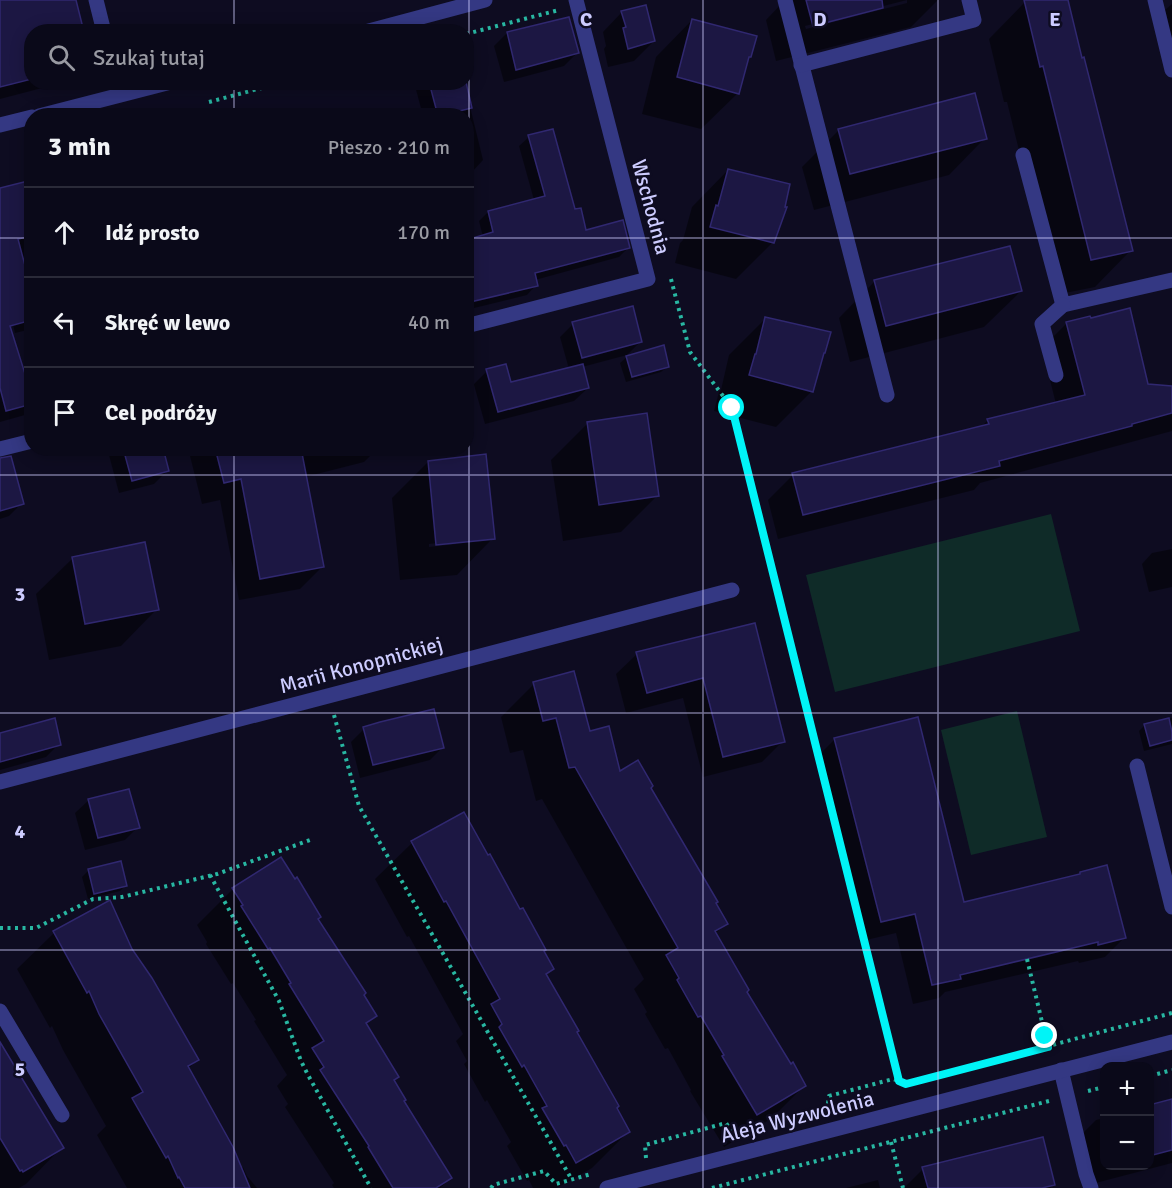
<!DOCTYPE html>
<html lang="pl">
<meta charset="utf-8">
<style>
body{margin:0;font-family:Signika,sans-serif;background:#131222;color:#f1f3f6}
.controls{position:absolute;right:18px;bottom:18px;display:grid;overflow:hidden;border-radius:12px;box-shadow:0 3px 15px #0003}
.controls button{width:54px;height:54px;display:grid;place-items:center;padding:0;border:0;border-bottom:2px solid #2a2a38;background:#0a0919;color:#f1f3f6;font:30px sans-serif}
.stop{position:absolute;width:18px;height:18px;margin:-14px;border:4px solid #00f4f7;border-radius:50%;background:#fff}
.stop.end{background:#00f4f7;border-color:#fff;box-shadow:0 2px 6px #0008}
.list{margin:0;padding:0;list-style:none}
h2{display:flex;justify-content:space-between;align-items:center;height:78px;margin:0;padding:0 24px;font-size:26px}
h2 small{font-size:20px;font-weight:400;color:#999aa2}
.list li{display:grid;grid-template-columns:39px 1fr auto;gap:18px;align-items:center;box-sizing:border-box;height:90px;padding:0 24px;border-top:2px solid #2a2a38}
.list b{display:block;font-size:22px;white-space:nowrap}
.list em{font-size:20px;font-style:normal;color:#999aa2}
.icon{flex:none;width:33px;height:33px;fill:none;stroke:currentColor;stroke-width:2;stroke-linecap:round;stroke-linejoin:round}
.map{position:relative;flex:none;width:1172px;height:1188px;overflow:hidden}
.search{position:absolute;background:#0a0919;box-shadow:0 3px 15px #0003;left:24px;top:24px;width:450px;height:66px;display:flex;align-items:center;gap:15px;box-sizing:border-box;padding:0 21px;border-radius:24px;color:#999aa2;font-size:22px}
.panel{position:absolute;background:#0a0919;box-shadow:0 3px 15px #0003;left:24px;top:108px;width:450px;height:348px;border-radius:24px}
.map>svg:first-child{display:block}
.green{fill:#0f2b28}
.shadow{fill:#0007;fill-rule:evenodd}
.building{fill:#1c1743;stroke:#302870;stroke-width:1.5}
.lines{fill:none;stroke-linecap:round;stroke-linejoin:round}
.path{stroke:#28b7a2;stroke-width:4;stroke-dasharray:3 4.5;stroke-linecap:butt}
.minor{stroke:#343883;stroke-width:15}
.route{stroke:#00f4f7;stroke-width:8}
.grid{fill:none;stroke:#cdccff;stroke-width:1.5;stroke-opacity:0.55}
.labels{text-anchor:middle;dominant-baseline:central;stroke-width:5;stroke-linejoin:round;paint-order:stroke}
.street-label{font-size:21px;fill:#cdccff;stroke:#0e0c21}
.grid-label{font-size:20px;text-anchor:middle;font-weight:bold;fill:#cdccff;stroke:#0e0c21;stroke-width:5;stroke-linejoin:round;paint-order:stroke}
</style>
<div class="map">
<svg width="1172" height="1188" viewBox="0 0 1172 1188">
<rect width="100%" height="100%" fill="#0e0c21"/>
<g class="green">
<path d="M1051 514 1080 631 835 692 806 575Z"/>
<path d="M1017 711 1047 837 971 855 941 730Z"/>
</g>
<g class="shadow">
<path d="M0 0H53L32 32V82H65L0 99Z"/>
<path d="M785 0H938L911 27 776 61 766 20ZM907 0V3L806 29 805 26Z"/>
<path d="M1034 0H1066L1131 250 1095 287 1055 295 1007 102H1004L989 39 1025 2Z"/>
<path d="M1172 4V37L1165 10Z"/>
<path d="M622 12 654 41 634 61 608 67 604 49 606 46 603 32Z"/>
<path d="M692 20 750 57 746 60 738 93 701 129 642 114 656 57Z"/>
<path d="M507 33 577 53 564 66 504 82 494 46Z"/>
<path d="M414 82H464L483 160 472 172 466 173V116H423Z"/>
<path d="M839 130 985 138 949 175 814 210 802 167Z"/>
<path d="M529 137 585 232 628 248 619 257 535 280 536 285 527 295 466 310V241L483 237 479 221 488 212 534 200 519 146Z"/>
<path d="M728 170 773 242 736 279 675 263 680 243 683 240 692 207Z"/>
<path d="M32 180V329L15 333 0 267V189L20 185 22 182Z"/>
<path d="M875 281 1021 291 984 327 850 362 839 318Z"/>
<path d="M765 319 812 391 776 427 714 411 719 392 721 390 729 355Z"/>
<path d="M1067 323 1147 386 1167 387 1172 386V431L980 483 974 490 778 539 768 500 793 475 980 428 988 420 1056 404 1042 348Z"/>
<path d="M573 324 640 342 627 355 582 367 588 388 574 401 485 424 474 385 466 393V362L473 385 487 371 510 384 569 369 560 337Z"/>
<path d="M627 357 668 366 661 372 626 382 620 363Z"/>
<path d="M0 359 26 381 32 380V413L0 422Z"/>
<path d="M645 415 657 496 621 532 563 541 551 460 587 424Z"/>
<path d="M115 448H162L167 471 154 484 119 493 109 455Z"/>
<path d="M188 448H378L364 462 305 477 322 567 300 589 239 600 220 500 202 504Z"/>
<path d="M428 462 493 538 457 575 400 580 392 498ZM456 541V544L429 547V544Z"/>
<path d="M0 472 22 503 9 516 0 519Z"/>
<path d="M1172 549V587L1149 592 1142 564 1152 553Z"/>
<path d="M73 558 157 609 121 646 49 660 36 594Z"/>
<path d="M675 644 783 741 762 762 703 777 683 698 626 713 616 674 637 654Z"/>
<path d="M534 684 589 733 619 773 649 788 726 923 715 934 745 992 790 1066 805 1085 771 1119 724 1147 690 1091 691 1090 668 1048 665 1049 645 1014 647 1012 634 989 644 979 542 799 536 801 523 750 510 753 501 717Z"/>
<path d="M1172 718V744L1144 751 1139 731 1145 725Z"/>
<path d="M364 729 443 747 430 760 360 778 351 742Z"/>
<path d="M0 735 59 744 46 757 0 770Z"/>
<path d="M835 739 963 904 1077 877 1080 873 1125 937 1105 957 1079 963 1078 961 945 992 939 998 913 1004 896 933 862 941 815 759Z"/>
<path d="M89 800 138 827 125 840 85 850 75 813Z"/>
<path d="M463 814 552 969 545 976 628 1132 592 1168 557 1188H533L529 1180 527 1181 507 1146 511 1142 487 1100 485 1102 464 1064 467 1061 456 1041 463 1034 409 936 407 937 375 879 412 843Z"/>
<path d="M89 870 126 885 120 891 88 899 82 877Z"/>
<path d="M233 889 316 919 375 1016 365 1025 402 1101 451 1178 440 1188H334L332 1185 334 1183 285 1107 288 1104 277 1086 287 1075 254 1021 256 1020 233 983 231 984 206 944 207 942 197 925Z"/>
<path d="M110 902 131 950 197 1060 188 1069 241 1169 243 1167 247 1176 257 1188H127L97 1135 106 1126 63 1050 52 1026 50 1028 17 969 54 933Z"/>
<path d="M0 1045 62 1147 26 1184 19 1188H0Z"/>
<path d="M1172 1101V1163L1088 1185 1076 1140 1096 1120 1104 1118V1166H1150V1107Z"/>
<path d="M923 1169 1054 1184 1050 1188H904Z"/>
<path d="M878 1180 880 1188H846Z"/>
</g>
<g class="building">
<path d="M0 0H76L84 32H32V79L0 87Z"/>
<path d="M806 0H882L883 8 813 26Z"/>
<path d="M1024 0H1068L1082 58 1084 57 1133 251 1091 260 1043 66 1040 67Z"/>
<path d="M646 5 655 41 628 49 623 28 626 27 621 11Z"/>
<path d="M569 17 579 53 516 70 507 32Z"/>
<path d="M692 19 757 36 751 57H749L739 94 677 77Z"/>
<path d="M429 82H466L472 108 438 116Z"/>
<path d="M975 93 987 139 850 174 838 129Z"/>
<path d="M553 129 575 209 581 208 586 230 623 220 630 248 535 273 538 286 466 303V240L493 232 488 211 545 196 528 135Z"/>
<path d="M728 169 790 184 785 207H787L774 243 710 227 716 205 718 206Z"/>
<path d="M32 180V236L18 239 32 292V320L10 326 32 396V404L6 411 0 388V188Z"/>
<path d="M1010 246 1022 291 886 326 874 280Z"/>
<path d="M633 306 642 342 582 358 572 322Z"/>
<path d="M1130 308 1148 384 1172 386V413L1132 424V426L999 461 1000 466 803 515 792 473 989 424 987 419 1085 395 1066 322 1090 316 1091 318Z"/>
<path d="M765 317 831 332 825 353H824L813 392 749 375 755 354H756Z"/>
<path d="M664 345 669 367 632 377 626 356Z"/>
<path d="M506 364 511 382 583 364 589 388 498 412 486 369Z"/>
<path d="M647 413 659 496 599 505 587 422Z"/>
<path d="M123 448H163L169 471 132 481Z"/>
<path d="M215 448H301L324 567 260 579 241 479 224 483Z"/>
<path d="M486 454 495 539 436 545 428 461Z"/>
<path d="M11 456 24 504 0 511V458Z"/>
<path d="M145 542 159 610 85 624 72 557Z"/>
<path d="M755 623 785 742 723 757 703 678 647 693 636 652Z"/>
<path d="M574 671 590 731 609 726 620 771 638 760 653 786 651 788 718 902 716 903 728 924 715 931 749 990 747 992 791 1064 793 1062 806 1086 757 1115 722 1056 724 1055 701 1016 698 1017 677 980 679 978 666 955 678 948 575 767 569 768 556 718 543 721 533 682Z"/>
<path d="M434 709 444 748 373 765 363 727 380 722Z"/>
<path d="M918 717 964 902 1080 874V872L1107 865 1126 938 1098 945V942L960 975 961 979 932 985 915 914 881 922 834 738Z"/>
<path d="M55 718 61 745 0 762V733Z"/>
<path d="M1169 718 1172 732V740L1150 746 1144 724Z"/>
<path d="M129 789 140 828 98 838 88 799Z"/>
<path d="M464 812 488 855 490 854 520 909 523 908 546 950 544 951 554 969 546 974 579 1031 577 1032 619 1106 617 1108 630 1132 576 1163 566 1145 564 1146 542 1108 547 1106 524 1065 522 1067 499 1027 502 1024 491 1004 500 999 446 901 444 902 411 841Z"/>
<path d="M281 857 295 879 297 877 321 917 318 919 366 993 364 995 377 1016 366 1023 399 1077 394 1080 406 1100 404 1101 452 1178 436 1188H393L368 1147 369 1146 320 1070 324 1067 312 1048 324 1041 289 984 291 983 270 948 268 949 241 906 243 905 232 888Z"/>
<path d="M121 861 127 886 94 894 88 869Z"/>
<path d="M110 900 132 949 152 978 199 1060 188 1066 233 1147 250 1188H185L179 1177 178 1178 168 1156 166 1158 132 1098 143 1092 99 1014 89 991 87 993 53 931Z"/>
<path d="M0 1042 64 1148 23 1172 22 1170 20 1171 0 1138Z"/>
<path d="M1172 1099V1150L1149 1156V1105Z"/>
<path d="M1043 1137 1055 1185 1042 1188H928L922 1167Z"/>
</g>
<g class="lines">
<g class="path">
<path d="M466 34 559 10"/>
<path d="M209 102 284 82"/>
<path d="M671 279 690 352 732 408 899 1081"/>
<path d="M334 715 359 806 572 1180"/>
<path d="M210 875 279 1001 301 1061 308 1075 371 1188"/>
<path d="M0 928H36L93 899 122 897 217 874 310 840"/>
<path d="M1027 959 1048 1047"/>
<path d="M1150 1076 1172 1070"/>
<path d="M1088 1091 1104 1087"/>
<path d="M827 1111 829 1096 893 1079 906 1084 1172 1013"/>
<path d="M891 1142 903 1188"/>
<path d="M646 1158 645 1145 726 1123 733 1134"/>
<path d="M491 1188 493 1185 544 1171 556 1184 591 1174"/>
<path d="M712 1188 1049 1101"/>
</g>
<g class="minor">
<path d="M96 0 104 32"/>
<path d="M785 0 887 395"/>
<path d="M1155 0 1172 70"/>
<path d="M365 32 485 0"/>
<path d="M801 65 974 20 969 0"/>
<path d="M39 116 171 82"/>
<path d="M0 125 32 117"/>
<path d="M1023 155 1063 305 1172 280"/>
<path d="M466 326 648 279 576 0"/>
<path d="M1056 375 1042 324 1063 305"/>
<path d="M0 449 32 441"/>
<path d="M1137 766 1172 907"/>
<path d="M0 782 732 590"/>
<path d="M0 1011 62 1115"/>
<path d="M1061 1070 1086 1174 1091 1188"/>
<path d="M607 1188 1172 1042"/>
</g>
</g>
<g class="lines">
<path class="route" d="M732 408 899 1081 906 1084 1048 1047 1045 1036"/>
</g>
<path class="grid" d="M234 0V32M469 0V1188M703 0V1188M938 0V1188M234 82V116M0 238H32M466 238H1172M234 448V1188M0 475H1172M0 713H1172M0 950H1172"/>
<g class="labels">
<g class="street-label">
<text transform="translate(651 207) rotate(75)">Wschodnia</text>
<text transform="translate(361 665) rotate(-15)">Marii Konopnickiej</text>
<text transform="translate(797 1117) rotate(-14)">Aleja Wyzwolenia</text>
</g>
</g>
<g class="grid-label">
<text x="586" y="26">C</text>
<text x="820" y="26">D</text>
<text x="1055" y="26">E</text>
<text x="20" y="601">3</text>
<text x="20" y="838">4</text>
<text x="20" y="1076">5</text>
</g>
</svg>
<div class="controls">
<button>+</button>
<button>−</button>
</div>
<div class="stop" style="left:732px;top:408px"></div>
<div class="stop end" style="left:1045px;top:1036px"></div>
<div class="search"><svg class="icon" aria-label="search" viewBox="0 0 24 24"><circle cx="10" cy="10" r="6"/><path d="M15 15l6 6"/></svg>Szukaj tutaj</div>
<section class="panel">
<h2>3 min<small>Pieszo · 210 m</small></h2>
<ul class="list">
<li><svg class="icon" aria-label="ahead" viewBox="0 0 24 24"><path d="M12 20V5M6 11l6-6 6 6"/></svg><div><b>Idź prosto</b></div><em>170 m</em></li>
<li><svg class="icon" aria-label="left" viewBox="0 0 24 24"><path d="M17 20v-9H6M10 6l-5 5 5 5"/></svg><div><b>Skręć w lewo</b></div><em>40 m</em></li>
<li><svg class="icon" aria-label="arrive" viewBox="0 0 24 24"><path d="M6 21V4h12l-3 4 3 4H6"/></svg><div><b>Cel podróży</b></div></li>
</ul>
</section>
</div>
